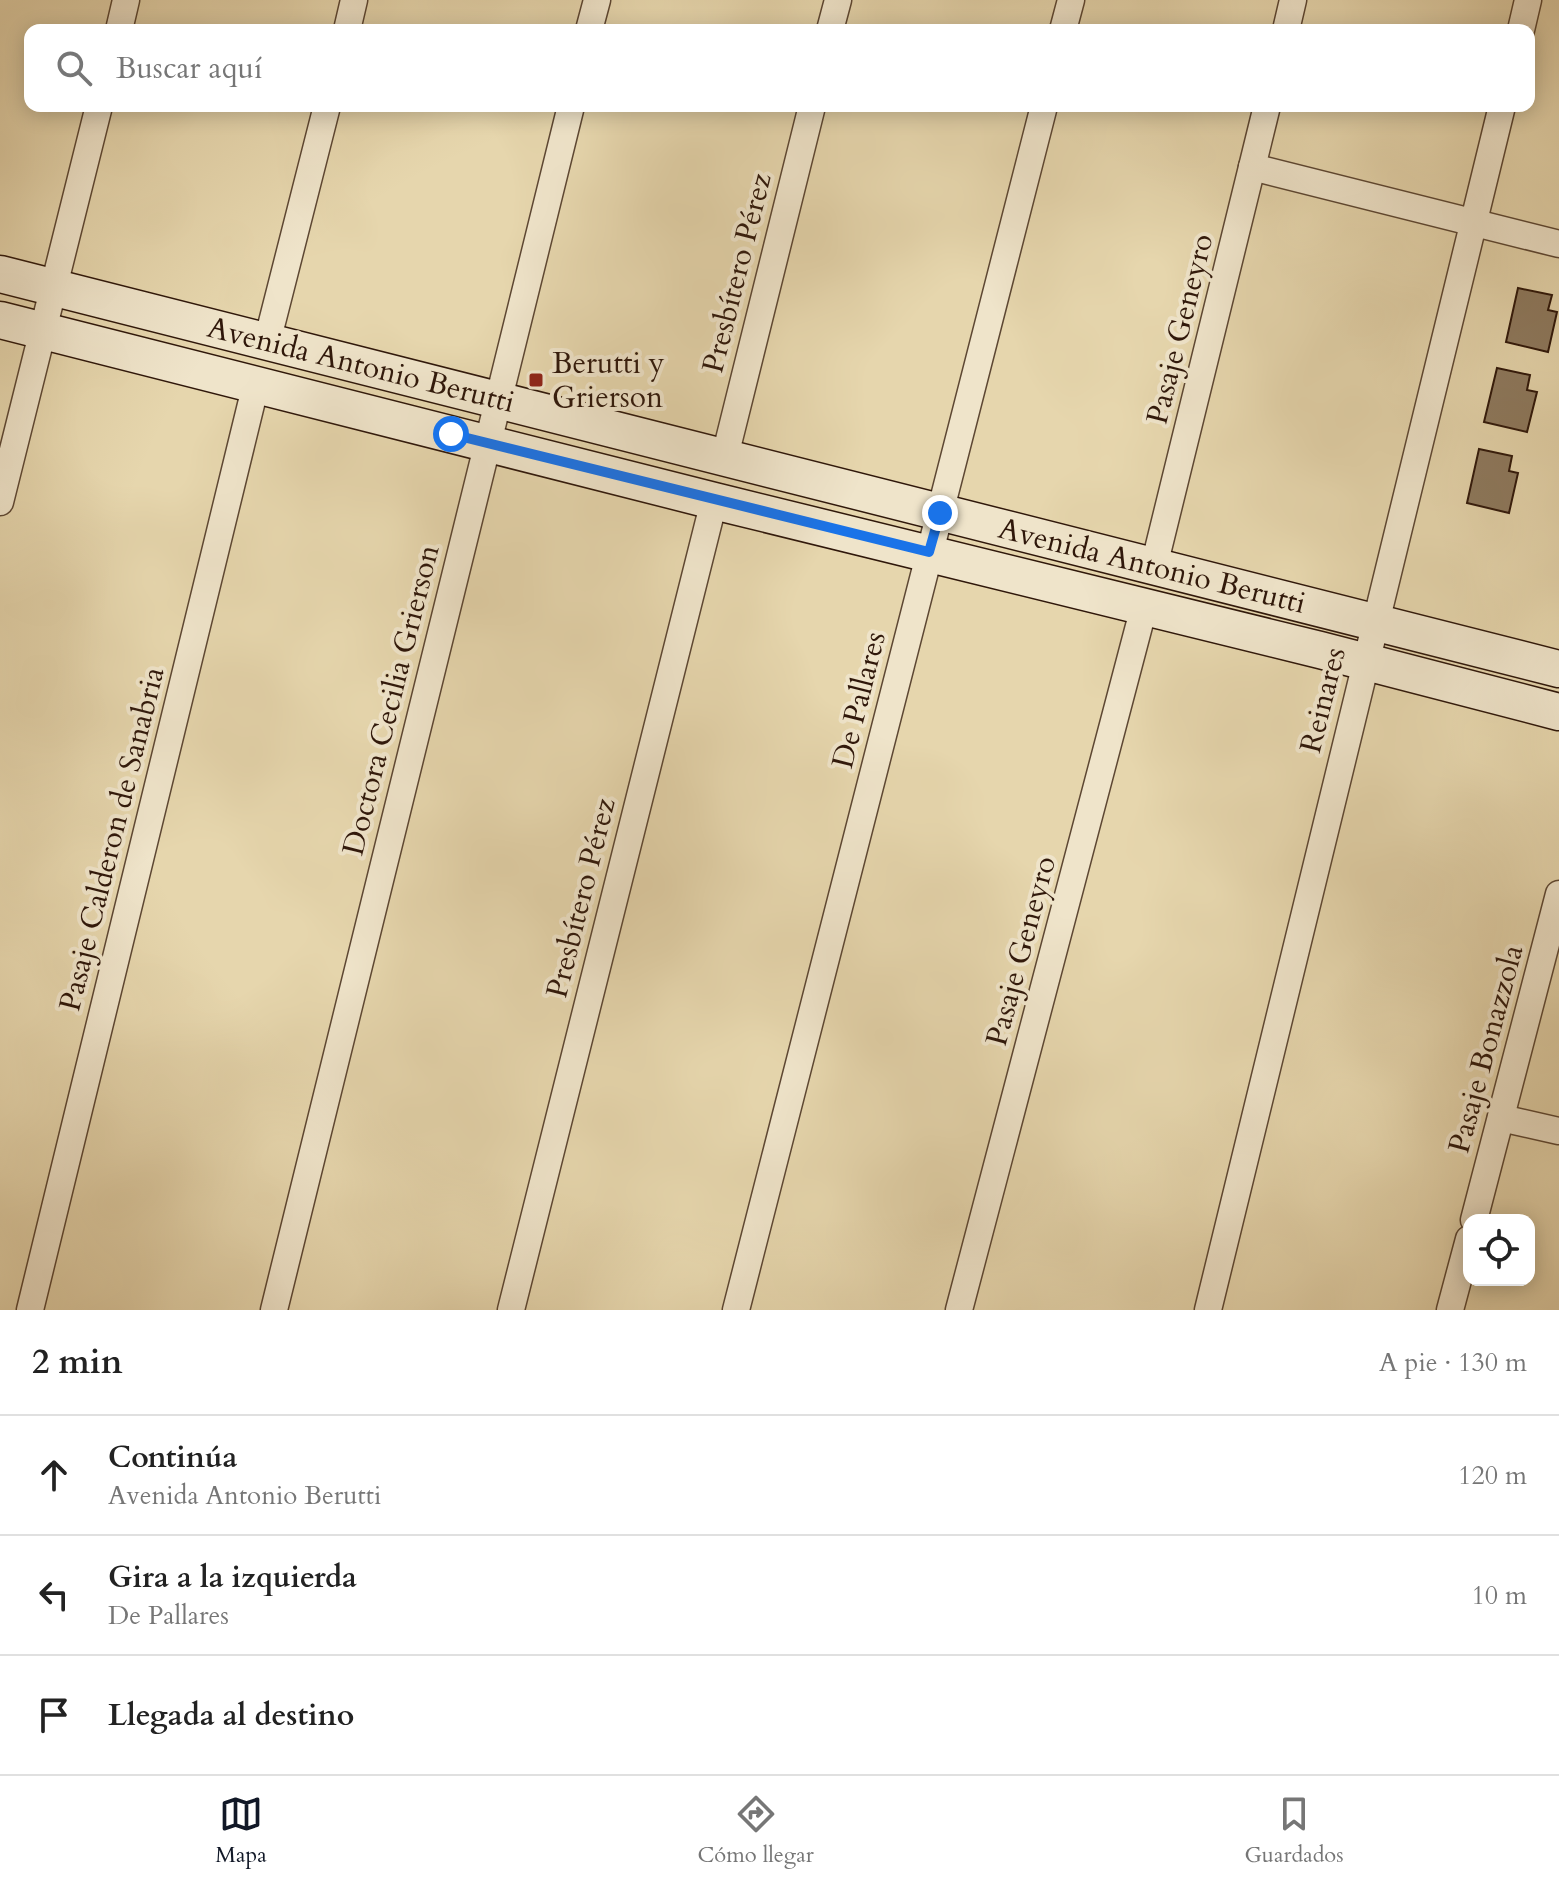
<!DOCTYPE html>
<html lang="es">
<meta charset="utf-8">
<style>
body{margin:0;font-family:Cardo,serif;background:#f6f6f6;color:#222}
.controls{position:absolute;right:24px;bottom:24px;display:grid;overflow:hidden;border-radius:16px;box-shadow:0 4px 20px #0003}
.controls button{width:72px;height:72px;display:grid;place-items:center;padding:0;border:0;border-bottom:2px solid #e0e0e0;background:#fff;color:#222;font:40px sans-serif}
.stop{position:absolute;width:24px;height:24px;margin:-18px;border:6px solid #1a73e8;border-radius:50%;background:#fff}
.stop.end{background:#1a73e8;border-color:#fff;box-shadow:0 2px 8px #0008}
.list{margin:0;padding:0;list-style:none}
h2{display:flex;justify-content:space-between;align-items:center;height:104px;margin:0;padding:0 32px;font-size:34px}
h2 small{font-size:26px;font-weight:400;color:#767676}
.list li{display:grid;grid-template-columns:52px 1fr auto;gap:24px;align-items:center;box-sizing:border-box;height:120px;padding:0 32px;border-top:2px solid #e0e0e0}
.list b{display:block;font-size:30px;white-space:nowrap}
.list p{margin:0;font-size:26px;white-space:nowrap;color:#767676}
.list em{font-size:26px;font-style:normal;color:#767676}
.icon{flex:none;width:44px;height:44px;fill:none;stroke:currentColor;stroke-width:2;stroke-linecap:round;stroke-linejoin:round}
.map{position:relative;flex:none;width:1559px;height:1310px;overflow:hidden}
.search{position:absolute;background:#fff;box-shadow:0 4px 20px #0003;left:24px;right:24px;top:24px;height:88px;display:flex;align-items:center;gap:20px;box-sizing:border-box;padding:0 28px;border-radius:16px;color:#767676;font-size:30px}
.sheet{height:464px;background:#fff}
nav{display:flex;justify-content:space-around;align-items:center;box-sizing:border-box;height:112px;border-top:2px solid #e0e0e0;background:#fff;font-size:22px;color:#767676}
nav a{display:grid;justify-items:center;gap:4px}
nav .on{color:#111827}
.map>svg:first-child{display:block}
.building{fill:#8e7a5f;stroke:#2f170a;stroke-width:2}
.lines{fill:none;stroke-linecap:round;stroke-linejoin:round}
.street-casing{stroke:#5d4733;stroke-width:29}
.secondary-casing{stroke:#2f170a;stroke-width:39}
.street{stroke:#efe4ca;stroke-width:26}
.secondary{stroke:#efe4ca;stroke-width:36}
.route{stroke:#1a73e8;stroke-width:10}
.poi-dot{fill:#8f2418;stroke:#efe4ca;stroke-width:3}
.labels{text-anchor:middle;dominant-baseline:central;stroke-width:8;stroke-linejoin:round;paint-order:stroke}
.street-label{font-size:30px;fill:#2f170a;stroke:#efe4ca}
.poi-label{font-size:30px;fill:#2f170a;stroke:#efe4ca;text-anchor:start}
</style>
<div class="map">
<svg width="1559" height="1310" viewBox="0 0 1559 1310">
<rect width="100%" height="100%" fill="#e6d6ad"/>
<filter id="stains"><feTurbulence type="fractalNoise" baseFrequency=".0025" numOctaves="4"/><feColorMatrix values="0 0 0 0 .2 0 0 0 0 .09 0 0 0 0 .02 0 0 0 .5 -.17"/></filter>
<radialGradient id="worn" r=".72"><stop offset=".6" stop-color="#630" stop-opacity="0"/><stop offset="1" stop-color="#630" stop-opacity=".3"/></radialGradient>
<g class="building">
<path d="M1518 288 1552 295 1548 310 1557 312 1548 352 1506 342Z"/>
<path d="M1497 368 1530 375 1527 390 1537 392 1527 432 1484 422Z"/>
<path d="M1479 449 1512 456 1509 471 1518 473 1509 513 1467 503Z"/>
</g>
<g class="lines">
<defs>
<g id="street">
<path d="M119 30 126 0"/>
<path d="M347 30 354 0"/>
<path d="M589 30 597 0"/>
<path d="M830 30 838 0"/>
<path d="M1063 30 1071 0"/>
<path d="M1286 30 1293 0"/>
<path d="M1521 30 1528 0"/>
<path d="M1252 167 1559 244"/>
<path d="M267 342 327 106"/>
<path d="M725 456 812 106"/>
<path d="M0 502 99 106"/>
<path d="M1154 566 1267 106"/>
<path d="M1501 1118 1559 1131"/>
<path d="M1474 1220 1559 894"/>
<path d="M30 1310 256 384"/>
<path d="M274 1310 571 106"/>
<path d="M511 1310 714 501"/>
<path d="M736 1310 1044 106"/>
<path d="M959 1310 1144 607"/>
<path d="M1208 1310 1502 106"/>
<path d="M1450 1310 1469 1239"/>
</g>
<g id="secondary">
<path d="M0 274 1559 669"/>
<path d="M0 320 714 501 1320 650 1559 712"/>
</g>
</defs>
<use href="#street" class="street-casing"/>
<use href="#secondary" class="secondary-casing"/>
<use href="#street" class="street"/>
<use href="#secondary" class="secondary"/>
</g>
<g class="lines">
<path class="route" d="M451 434 929 552 940 513"/>
</g>
<rect class="poi-dot" x="528" y="372" width="16" height="16" rx="4"/>
<g class="labels">
<g class="street-label">
<text transform="translate(737 273) rotate(-76)">Presbítero Pérez</text>
<text transform="translate(1180 329) rotate(-76)">Pasaje Geneyro</text>
<text transform="translate(361 365) rotate(14)">Avenida Antonio Berutti</text>
<text transform="translate(1152 566) rotate(14)">Avenida Antonio Berutti</text>
<text transform="translate(391 700) rotate(-76)">Doctora Cecilia Grierson</text>
<text transform="translate(859 700) rotate(-76)">De Pallares</text>
<text transform="translate(1323 700) rotate(-76)">Reinares</text>
<text transform="translate(112 839) rotate(-76)">Pasaje Calderon de Sanabria</text>
<text transform="translate(581 898) rotate(-76)">Presbítero Pérez</text>
<text transform="translate(1021 951) rotate(-75)">Pasaje Geneyro</text>
<text transform="translate(1486 1049) rotate(-75)">Pasaje Bonazzola</text>
</g>
<g class="poi-label">
<text x="552" y="363">Berutti y<tspan x="552" dy="34">Grierson</tspan></text>
</g>
</g>
<rect width="100%" height="100%" filter="url(#stains)"/>
<rect width="100%" height="100%" fill="url(#worn)"/>
</svg>
<div class="controls">
<button><svg class="icon" aria-label="locate" viewBox="0 0 24 24"><circle cx="12" cy="12" r="6"/><path d="M12 2v4M12 18v4M2 12h4M18 12h4"/></svg></button>
</div>
<div class="stop" style="left:451px;top:434px"></div>
<div class="stop end" style="left:940px;top:513px"></div>
<div class="search"><svg class="icon" aria-label="search" viewBox="0 0 24 24"><circle cx="10" cy="10" r="6"/><path d="M15 15l6 6"/></svg>Buscar aquí</div>
</div>
<section class="sheet">
<h2>2 min<small>A pie · 130 m</small></h2>
<ul class="list">
<li><svg class="icon" aria-label="ahead" viewBox="0 0 24 24"><path d="M12 20V5M6 11l6-6 6 6"/></svg><div><b>Continúa</b><p>Avenida Antonio Berutti</p></div><em>120 m</em></li>
<li><svg class="icon" aria-label="left" viewBox="0 0 24 24"><path d="M17 20v-9H6M10 6l-5 5 5 5"/></svg><div><b>Gira a la izquierda</b><p>De Pallares</p></div><em>10 m</em></li>
<li><svg class="icon" aria-label="arrive" viewBox="0 0 24 24"><path d="M6 21V4h12l-3 4 3 4H6"/></svg><div><b>Llegada al destino</b></div></li>
</ul>
</section>
<nav>
<a class="on"><svg class="icon" aria-label="map" viewBox="0 0 24 24"><path d="M3 6l6-2 6 2 6-2v14l-6 2-6-2-6 2zM9 4v14M15 6v14"/></svg>Mapa</a>
<a><svg class="icon" aria-label="directions" viewBox="0 0 24 24"><path d="M12 3l9 9-9 9-9-9zM9 14v-3h6M13 9l2 2-2 2"/></svg>Cómo llegar</a>
<a><svg class="icon" aria-label="saved" viewBox="0 0 24 24"><path d="M7 4h10v16l-5-4-5 4z"/></svg>Guardados</a>
</nav>
